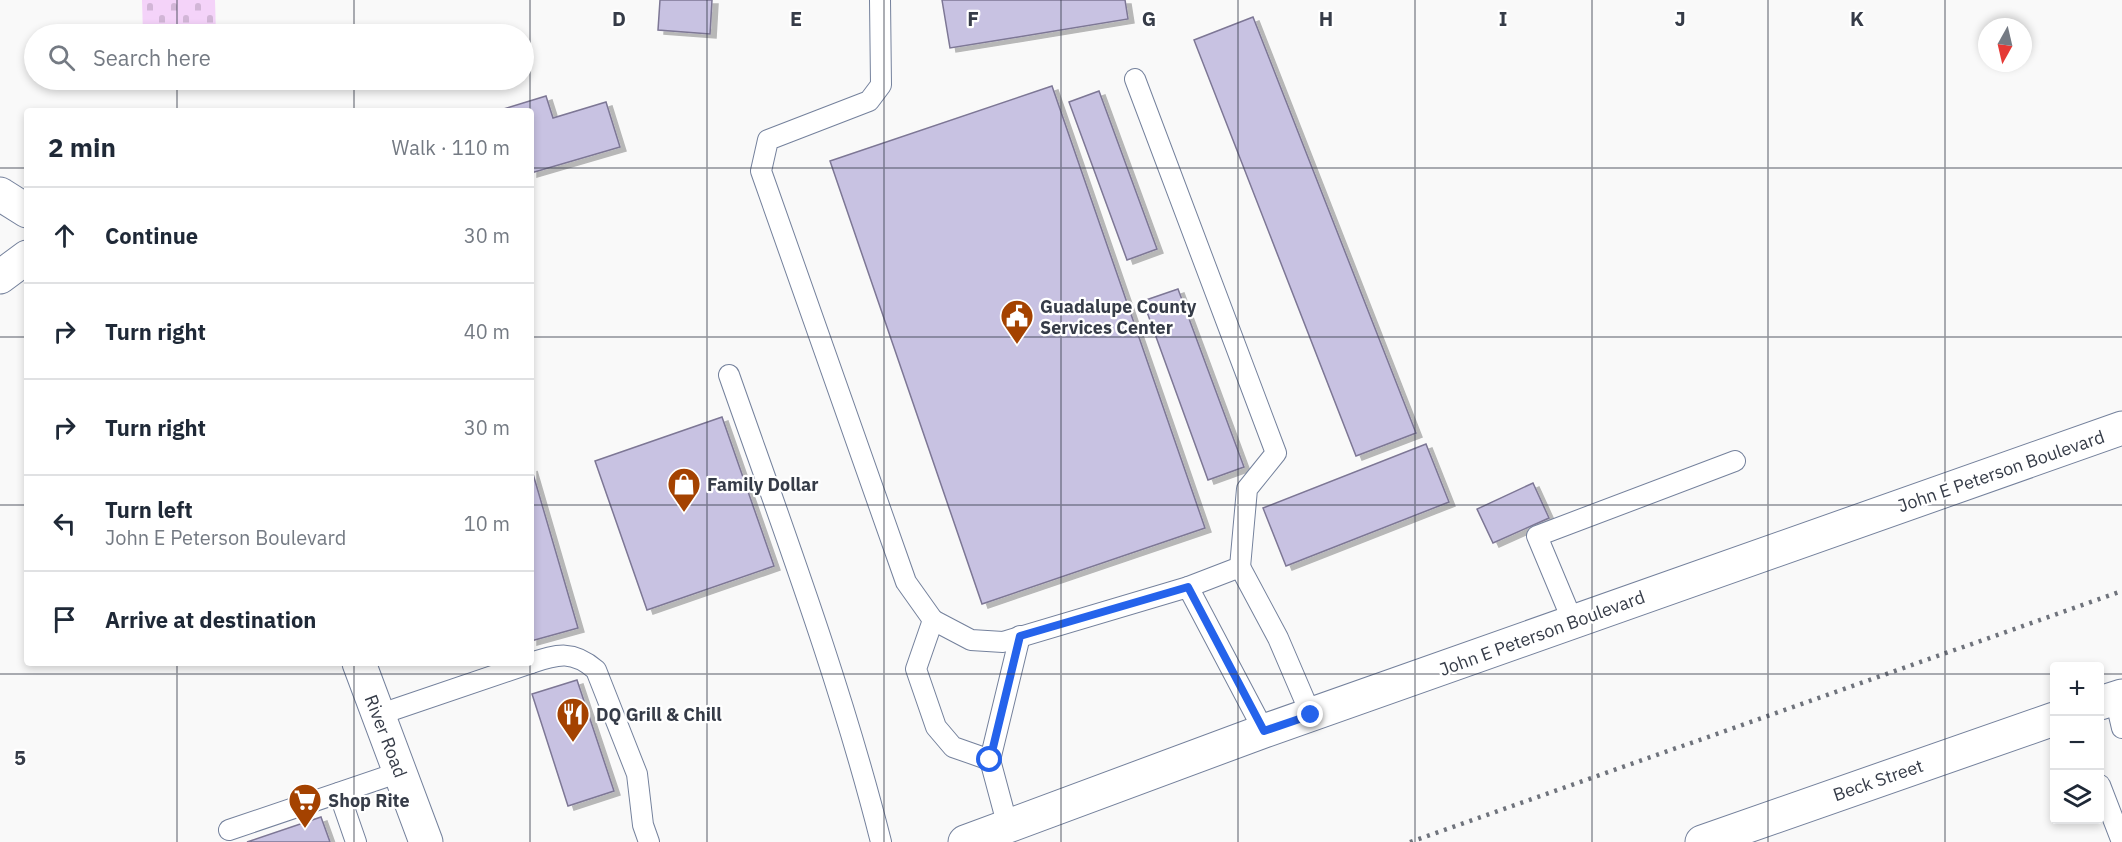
<!DOCTYPE html>
<meta charset="utf-8">
<style>
body{margin:0;font-family:"IBM Plex Sans",sans-serif;background:#f2f2f3;color:#1f2937}
.controls{position:absolute;right:18px;bottom:18px;display:grid;overflow:hidden;border-radius:6px;box-shadow:0 3px 9px #0003}
.controls button{width:54px;height:54px;display:grid;place-items:center;padding:0;border:0;border-bottom:2px solid #e0e1e3;background:#fff;color:#1f2937;font:30px sans-serif}
.compass{position:absolute;left:1978px;top:18px;width:54px;height:54px;border-radius:50%;background:#fff;box-shadow:0 3px 9px #0003;rotate:188deg}
.stop{position:absolute;width:18px;height:18px;margin:-14px;border:4px solid #2563eb;border-radius:50%;background:#fff}
.stop.end{background:#2563eb;border-color:#fff;box-shadow:0 2px 6px #0008}
.list{margin:0;padding:0;list-style:none}
h2{display:flex;justify-content:space-between;align-items:center;height:78px;margin:0;padding:0 24px;font-size:26px}
h2 small{font-size:20px;font-weight:400;color:#747a83}
.list li{display:grid;grid-template-columns:39px 1fr auto;gap:18px;align-items:center;box-sizing:border-box;height:96px;padding:0 24px;border-top:2px solid #e0e1e3}
.list b{display:block;font-size:22px;white-space:nowrap}
.list p{margin:0;font-size:20px;white-space:nowrap;color:#747a83}
.list em{font-size:20px;font-style:normal;color:#747a83}
.icon{flex:none;width:33px;height:33px;fill:none;stroke:currentColor;stroke-width:2;stroke-linecap:round;stroke-linejoin:round}
.map{position:relative;flex:none;width:2122px;height:842px;overflow:hidden}
.search{position:absolute;background:#fff;box-shadow:0 3px 9px #0003;left:24px;top:24px;width:510px;height:66px;display:flex;align-items:center;gap:15px;box-sizing:border-box;padding:0 21px;border-radius:33px;color:#747a83;font-size:22px}
.panel{position:absolute;background:#fff;box-shadow:0 3px 9px #0003;left:24px;top:108px;width:510px;height:558px;border-radius:6px}
.map>svg:first-child{display:block}
.cemetery{fill:url(#cemetery-stones)}
.building{fill:#c8c2e2;stroke:#7d7795;stroke-width:1.5;filter:url(#shadow)}
.lines{fill:none;stroke-linecap:round;stroke-linejoin:round}
.service-casing{stroke:#74819c;stroke-width:22}
.minor-casing{stroke:#74819c;stroke-width:35}
.primary-casing{stroke:#74819c;stroke-width:35}
.service{stroke:#fff;stroke-width:20}
.minor{stroke:#fff;stroke-width:33}
.primary{stroke:#fff;stroke-width:33}
.rail{stroke:#6f737c;stroke-width:4.5;stroke-dasharray:3 6;stroke-linecap:butt}
.route{stroke:#2563eb;stroke-width:8}
.grid{fill:none;stroke:#363c48;stroke-width:1.5;stroke-opacity:0.55}
.labels{text-anchor:middle;dominant-baseline:central;stroke-width:4.5;stroke-linejoin:round;paint-order:stroke}
.poi-label{font-size:18px;font-weight:bold;fill:#363c48;stroke:#fff;text-anchor:start}
.street-label{font-size:18px;fill:#363c48;stroke:#fff}
.grid-label{font-size:20px;text-anchor:middle;font-weight:bold;fill:#363c48;stroke:#fff;stroke-width:4.5;stroke-linejoin:round;paint-order:stroke}
</style>
<div class="map">
<svg width="2122" height="842" viewBox="0 0 2122 842">
<defs>
<pattern id="cemetery-stones" width="16" height="16" patternUnits="userSpaceOnUse" patternTransform="scale(1.5)"><rect width="16" height="16" fill="#f4d3f9"/><path d="M2 7V4a2 2 0 0 1 4 0v3zM10 15v-3a2 2 0 0 1 4 0v3z" fill="#d2b6d7"/></pattern>
<filter id="shadow"><feDropShadow dx="6" dy="4" stdDeviation="0" flood-color="#0004"/></filter>
</defs>
<rect width="100%" height="100%" fill="#f9f9f9"/>
<path class="cemetery" d="M142 0H215L216 34H143Z"/>
<g class="building">
<path d="M660 0H712L710 34 658 30Z"/>
<path d="M942 0H1125L1128 19 950 48Z"/>
<path d="M1253 17 1416 433 1356 456 1194 40Z"/>
<path d="M1052 86 1205 528 982 604 830 161Z"/>
<path d="M1099 91 1157 249 1127 260 1069 102Z"/>
<path d="M546 96 553 118 606 102 620 147 531 173V111H497Z"/>
<path d="M1178 289 1244 467 1208 480 1143 301Z"/>
<path d="M722 417 774 566 647 610 595 461Z"/>
<path d="M1426 444 1449 502 1286 566 1263 508Z"/>
<path d="M531 467 578 628 531 641Z"/>
<path d="M1533 483 1549 518 1493 543 1477 509Z"/>
<path d="M577 680 614 791 568 806 532 694Z"/>
<path d="M321 817 330 842H247Z"/>
</g>
<g class="lines">
<defs>
<g id="service">
<path d="M880 0 881 85 869 101 768 140 761 171 906 582 933 620"/>
<path d="M1135 79 1276 453 1247 489 1240 567 1188 587"/>
<path d="M729 375C783 529 841 683 881 842"/>
<path d="M1240 567 1278 638 1311 715"/>
<path d="M1573 622 1537 536 1735 461"/>
<path d="M531 663C558 654 573 650 596 670L637 774 643 825 649 842"/>
<path d="M2115 698 2122 728"/>
<path d="M378 715 531 663"/>
<path d="M990 760 1020 636"/>
<path d="M2100 785 2122 842"/>
<path d="M339 793 356 842"/>
<path d="M1008 827 990 760 953 747 936 727 916 669 933 620 971 640 1003 642 1188 587 1264 731"/>
<path d="M229 830 400 772"/>
</g>
<g id="minor">
<path d="M0 194 27 211"/>
<path d="M0 277 27 257"/>
<path d="M359 663 426 842"/>
<path d="M2100 703 2122 696"/>
<path d="M1702 842 2054 719"/>
</g>
<path id="primary" d="M965 842 1264 731 2122 428"/>
</defs>
<use href="#service" class="service-casing"/>
<use href="#minor" class="minor-casing"/>
<use href="#primary" class="primary-casing"/>
<use href="#service" class="service"/>
<use href="#minor" class="minor"/>
<use href="#primary" class="primary"/>
<path class="rail" d="M1410 842 2122 591"/>
</g>
<g class="lines">
<path class="route" d="M990 760 1020 636 1188 587 1264 731 1311 715"/>
</g>
<path class="grid" d="M177 0V34M354 0V34M530 0V111M707 0V842M884 0V842M1061 0V842M1238 0V842M1415 0V842M1592 0V842M1768 0V842M1945 0V842M177 80V111M354 80V111M0 168H27M531 168H2122M0 337H27M531 337H2122M0 505H27M531 505H2122M177 663V842M354 663V842M530 663V842M0 674H2054M2100 674H2122"/>
<defs>
<symbol id="civic-pin" viewBox="-11 -11 22 30"><path d="M0 17L-7.5 6A9.5 9.5 0 1 1 7.5 6Z" fill="#a44200" stroke="#fff"/><path d="M-.6-6.5H3V-4.5H.6V-3L4-1V1h2V6H-6V1h2V-1L-.6-3ZM-1.2 2.5V6h2.4V2.5Z" fill="#fff"/></symbol>
<symbol id="shop-pin" viewBox="-11 -11 22 30"><path d="M0 17L-7.5 6A9.5 9.5 0 1 1 7.5 6Z" fill="#a44200" stroke="#fff"/><path d="M-5-2.5h2.3a2.7 3.5 0 0 1 5.4 0H5L5.5 6h-11ZM-1.5-2.5h3a1.5 2.3 0 0 0-3 0Z" fill="#fff"/></symbol>
<symbol id="restaurant-pin" viewBox="-11 -11 22 30"><path d="M0 17L-7.5 6A9.5 9.5 0 1 1 7.5 6Z" fill="#a44200" stroke="#fff"/><path d="M-5-6h1v4h1v-4h1v4h1v-4h1v5L-1.5 .5V6h-2V.5L-5-1ZM5-6V6H3V1.5H1.5Q1.5-4 5-6Z" fill="#fff"/></symbol>
<symbol id="supermarket-pin" viewBox="-11 -11 22 30"><path d="M0 17L-7.5 6A9.5 9.5 0 1 1 7.5 6Z" fill="#a44200" stroke="#fff"/><path d="M-6-5.5h2.5l.6 2H6L4.5 2H-2.5L-4.4-4H-6ZM-1.5 3.2a1.3 1.3 0 1 0 .1 0ZM3 3.2a1.3 1.3 0 1 0 .1 0Z" fill="#fff"/></symbol>
</defs>
<g fill-rule="evenodd">
<use href="#civic-pin" x="998" y="297" width="38" height="52"/>
<use href="#shop-pin" x="665" y="465" width="38" height="52"/>
<use href="#restaurant-pin" x="554" y="695" width="38" height="52"/>
<use href="#supermarket-pin" x="286" y="781" width="38" height="52"/>
</g>
<g class="labels">
<g class="poi-label">
<text x="1040" y="306">Guadalupe County<tspan x="1040" dy="21">Services Center</tspan></text>
<text x="707" y="484">Family Dollar</text>
<text x="596" y="714">DQ Grill &amp; Chill</text>
<text x="328" y="800">Shop Rite</text>
</g>
<g class="street-label">
<text transform="translate(2001 471) rotate(-19)">John E Peterson Boulevard</text>
<text transform="translate(1542 633) rotate(-20)">John E Peterson Boulevard</text>
<text transform="translate(386 736) rotate(69)">River Road</text>
<text transform="translate(1878 780) rotate(-19)">Beck Street</text>
</g>
</g>
<g class="grid-label">
<text x="619" y="26">D</text>
<text x="796" y="26">E</text>
<text x="973" y="26">F</text>
<text x="1149" y="26">G</text>
<text x="1326" y="26">H</text>
<text x="1503" y="26">I</text>
<text x="1680" y="26">J</text>
<text x="1857" y="26">K</text>
<text x="20" y="765">5</text>
</g>
</svg>
<div class="controls">
<button>+</button>
<button>−</button>
<button><svg class="icon" aria-label="layers" viewBox="0 0 24 24"><path d="M12 4l9 5-9 5-9-5zM3 14l9 5 9-5"/></svg></button>
</div>
<svg class="compass" viewBox="-18 -18 36 36"><path d="M0-13l5 13h-10z" fill="#e53935"/><path d="M0 13l5-13h-10z" fill="#747a83"/></svg>
<div class="stop" style="left:990px;top:760px"></div>
<div class="stop end" style="left:1311px;top:715px"></div>
<div class="search"><svg class="icon" aria-label="search" viewBox="0 0 24 24"><circle cx="10" cy="10" r="6"/><path d="M15 15l6 6"/></svg>Search here</div>
<section class="panel">
<h2>2 min<small>Walk · 110 m</small></h2>
<ul class="list">
<li><svg class="icon" aria-label="ahead" viewBox="0 0 24 24"><path d="M12 20V5M6 11l6-6 6 6"/></svg><div><b>Continue</b></div><em>30 m</em></li>
<li><svg class="icon" aria-label="right" viewBox="0 0 24 24"><path d="M7 20v-9h11M14 6l5 5-5 5"/></svg><div><b>Turn right</b></div><em>40 m</em></li>
<li><svg class="icon" aria-label="right" viewBox="0 0 24 24"><path d="M7 20v-9h11M14 6l5 5-5 5"/></svg><div><b>Turn right</b></div><em>30 m</em></li>
<li><svg class="icon" aria-label="left" viewBox="0 0 24 24"><path d="M17 20v-9H6M10 6l-5 5 5 5"/></svg><div><b>Turn left</b><p>John E Peterson Boulevard</p></div><em>10 m</em></li>
<li><svg class="icon" aria-label="arrive" viewBox="0 0 24 24"><path d="M6 21V4h12l-3 4 3 4H6"/></svg><div><b>Arrive at destination</b></div></li>
</ul>
</section>
</div>
